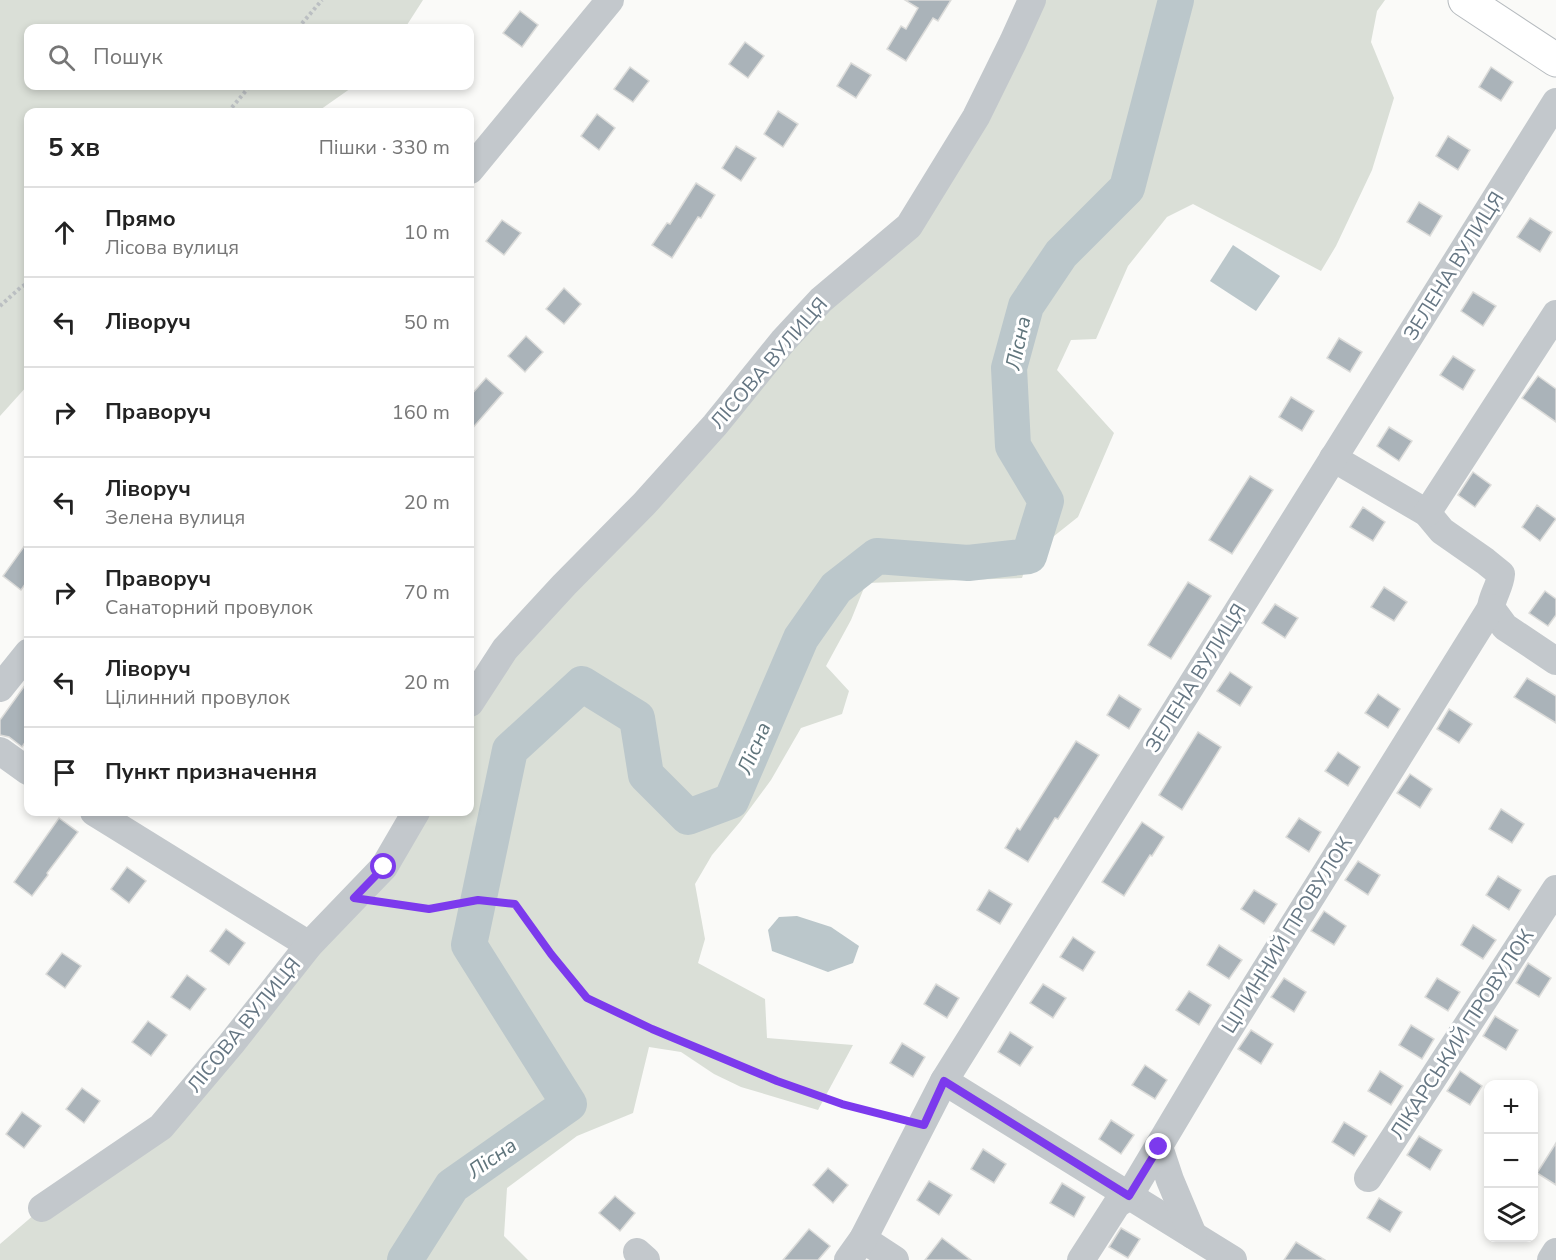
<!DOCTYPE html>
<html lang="uk">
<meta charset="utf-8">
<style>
body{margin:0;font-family:"Nunito Sans",sans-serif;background:#f6f6f6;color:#222}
.controls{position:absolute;right:18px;bottom:18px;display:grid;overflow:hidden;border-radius:12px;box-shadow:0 3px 9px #0003}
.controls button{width:54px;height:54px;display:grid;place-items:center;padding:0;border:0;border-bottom:2px solid #e0e0e0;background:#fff;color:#222;font:30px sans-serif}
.stop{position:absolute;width:18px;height:18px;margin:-14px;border:4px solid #7c3aed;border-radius:50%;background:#fff}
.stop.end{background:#7c3aed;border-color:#fff;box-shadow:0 2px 6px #0008}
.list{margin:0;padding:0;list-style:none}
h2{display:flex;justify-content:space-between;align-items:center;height:78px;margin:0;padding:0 24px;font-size:26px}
h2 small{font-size:20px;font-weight:400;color:#767676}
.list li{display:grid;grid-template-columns:39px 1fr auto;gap:18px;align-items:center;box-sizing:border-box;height:90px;padding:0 24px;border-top:2px solid #e0e0e0}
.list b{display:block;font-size:22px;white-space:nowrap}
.list p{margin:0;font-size:20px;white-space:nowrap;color:#767676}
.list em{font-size:20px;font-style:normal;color:#767676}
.icon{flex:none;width:33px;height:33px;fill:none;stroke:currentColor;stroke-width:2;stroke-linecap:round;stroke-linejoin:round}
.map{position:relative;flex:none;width:1556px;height:1260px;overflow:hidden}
.search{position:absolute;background:#fff;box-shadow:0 3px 9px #0003;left:24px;top:24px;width:450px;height:66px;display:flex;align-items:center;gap:15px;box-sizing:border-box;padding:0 21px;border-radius:12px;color:#767676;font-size:22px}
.panel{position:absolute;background:#fff;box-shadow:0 3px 9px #0003;left:24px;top:108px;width:450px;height:708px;border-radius:12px}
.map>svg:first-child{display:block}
.green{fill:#dadfd7}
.water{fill:#bbc7cb}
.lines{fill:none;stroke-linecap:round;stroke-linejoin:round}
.river{stroke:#bbc7cb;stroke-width:36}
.building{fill:#aab3b9;stroke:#dcdcda;stroke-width:1.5}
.major-casing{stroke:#b5babe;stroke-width:35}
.path{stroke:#bbbfc2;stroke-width:4;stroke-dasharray:3 3;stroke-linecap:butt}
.minor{stroke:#c3c8cc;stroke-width:28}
.major{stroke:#fff;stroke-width:33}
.route{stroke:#7c3aed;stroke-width:8}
.labels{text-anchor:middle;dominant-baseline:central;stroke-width:6;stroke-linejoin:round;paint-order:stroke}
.street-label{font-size:20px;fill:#657683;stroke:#fff}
.water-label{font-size:21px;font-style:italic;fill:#60757c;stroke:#fff}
</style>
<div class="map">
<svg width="1556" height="1260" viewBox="0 0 1556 1260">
<rect width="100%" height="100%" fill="#fafaf8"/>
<g class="green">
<path d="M0 0H423L405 28H28V86H354L317 112H28V385L0 416Z"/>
<path d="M1032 0H1385L1377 11 1371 42 1394 98 1372 170 1336 246 1321 271 1193 204 1167 217 1128 266 1096 339 1071 340 1057 370 1114 433 1078 517 1029 556 1022 578 866 583 851 620 826 666 849 691 842 714 801 728 771 780 740 822 712 855 695 884 705 939 698 963 765 999 767 1038 853 1045 818 1110 741 1087 714 1074 681 1052 649 1047 633 1113 577 1136 507 1188 504 1236 528 1260H0V1244L42 1208 161 1127 416 812H470V703L505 649 909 226Z"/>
</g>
<g class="water">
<path d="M1233 245 1280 276 1256 311 1210 281Z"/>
<path d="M797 916 831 927 859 946 853 963 828 972 772 951 768 930 779 917Z"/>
</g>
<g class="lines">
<path class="river" d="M405 1260 452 1186 569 1104 469 945 510 750 582 684 637 718 646 775 688 817 731 801 801 638 836 588 877 556 968 563 1029 556 1046 501 1013 446 1009 368 1026 306 1061 254 1127 188 1176 0"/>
</g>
<g class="building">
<path d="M905 0H951L938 21 933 18 906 61 887 49 901 26 906 29 918 8Z"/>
<path d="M520 11 538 25 522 47 503 33Z"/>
<path d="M745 42 764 56 748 78 729 64Z"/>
<path d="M851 63 871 75 856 98 837 86Z"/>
<path d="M630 67 649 81 633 102 614 89Z"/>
<path d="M1491 67 1513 82 1501 101 1479 87Z"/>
<path d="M778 111 798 124 783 147 764 134Z"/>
<path d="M597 114 615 128 599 150 581 136Z"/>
<path d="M1448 136 1470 150 1458 170 1436 156Z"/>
<path d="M736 146 756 158 741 181 722 168Z"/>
<path d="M696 183 715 195 701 218 698 217 672 258 652 245 667 223 670 224Z"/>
<path d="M1419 202 1442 216 1430 236 1407 222Z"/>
<path d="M1530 218 1552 232 1540 252 1517 237Z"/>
<path d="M502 220 521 233 504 255 486 241Z"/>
<path d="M564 288 581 304 564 324 546 309Z"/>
<path d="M1473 292 1496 306 1483 326 1461 311Z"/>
<path d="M526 336 543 352 525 372 508 356Z"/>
<path d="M1339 338 1362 352 1350 372 1327 358Z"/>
<path d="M1453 356 1475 370 1463 390 1440 375Z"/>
<path d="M1538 376 1556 389V422L1522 398Z"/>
<path d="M486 378 503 393 470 431V396Z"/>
<path d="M1291 397 1314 411 1302 431 1279 417Z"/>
<path d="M1389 427 1412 441 1399 461 1377 446Z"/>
<path d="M1473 472 1491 485 1475 507 1458 495Z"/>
<path d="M1250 476 1273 490 1232 554 1209 540Z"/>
<path d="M1537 505 1556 519 1540 541 1522 527Z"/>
<path d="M1363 507 1385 522 1373 541 1350 527Z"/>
<path d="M28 541V580L21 590 3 576Z"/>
<path d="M1188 582 1211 596 1171 659 1148 645Z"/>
<path d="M1384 587 1407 602 1394 621 1371 607Z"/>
<path d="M1545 591 1556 599V615L1548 626 1529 613Z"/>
<path d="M1275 604 1298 618 1285 638 1262 623Z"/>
<path d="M1230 672 1252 687 1240 706 1217 691Z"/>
<path d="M1527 678 1556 696V723L1514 697Z"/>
<path d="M28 681V738L22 747 9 737 0 735V720Z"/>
<path d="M1378 694 1400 709 1388 728 1365 713Z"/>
<path d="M1119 695 1141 709 1129 729 1107 715Z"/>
<path d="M1449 709 1472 724 1459 743 1437 729Z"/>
<path d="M1198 732 1221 747 1182 810 1159 795Z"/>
<path d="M1076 741 1099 755 1058 819 1055 818 1028 862 1005 848 1017 828 1020 830Z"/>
<path d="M1338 752 1360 767 1348 786 1325 771Z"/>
<path d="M1410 774 1432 789 1420 808 1397 793Z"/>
<path d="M1501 809 1524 824 1512 843 1489 829Z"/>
<path d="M59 818 78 832 47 873 48 875 32 896 14 882Z"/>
<path d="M1299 818 1321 832 1309 852 1286 837Z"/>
<path d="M1142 822 1164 837 1152 856 1150 855 1124 896 1102 882Z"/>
<path d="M1358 861 1380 875 1368 895 1345 880Z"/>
<path d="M127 867 146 881 129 903 111 889Z"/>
<path d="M1498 876 1521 890 1509 910 1486 895Z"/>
<path d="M989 890 1012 904 1000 924 977 910Z"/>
<path d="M1254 890 1277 904 1264 924 1241 909Z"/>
<path d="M1324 911 1346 926 1334 945 1311 931Z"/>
<path d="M1473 925 1496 940 1483 959 1461 945Z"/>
<path d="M226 929 245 943 229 965 210 951Z"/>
<path d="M1073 937 1095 952 1083 971 1060 957Z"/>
<path d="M1219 945 1242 960 1229 979 1207 965Z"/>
<path d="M62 953 81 966 65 988 46 974Z"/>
<path d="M1528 963 1551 978 1539 997 1516 983Z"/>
<path d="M187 975 206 989 190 1010 171 997Z"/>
<path d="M1284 978 1306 992 1294 1012 1271 997Z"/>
<path d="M1437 978 1460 992 1448 1011 1425 997Z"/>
<path d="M936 984 959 998 947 1018 924 1004Z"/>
<path d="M1043 984 1066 998 1053 1018 1030 1003Z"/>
<path d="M1189 991 1211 1005 1199 1025 1176 1010Z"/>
<path d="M1495 1016 1518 1030 1506 1050 1483 1036Z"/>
<path d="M148 1021 167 1035 151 1056 132 1042Z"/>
<path d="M1411 1025 1434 1039 1422 1059 1399 1045Z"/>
<path d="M1251 1030 1273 1044 1261 1064 1238 1049Z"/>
<path d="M1010 1032 1033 1047 1020 1066 998 1052Z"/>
<path d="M902 1043 925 1057 913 1077 890 1063Z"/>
<path d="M1145 1065 1167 1080 1155 1099 1132 1085Z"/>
<path d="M1380 1071 1403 1086 1391 1105 1368 1091Z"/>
<path d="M1460 1071 1482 1086 1470 1105 1447 1091Z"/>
<path d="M82 1088 100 1101 84 1123 66 1109Z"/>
<path d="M22 1112 41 1126 24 1148 6 1134Z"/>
<path d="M1111 1120 1134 1135 1121 1154 1099 1139Z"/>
<path d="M1344 1122 1367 1136 1354 1156 1332 1142Z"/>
<path d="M1419 1136 1442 1150 1430 1170 1407 1155Z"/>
<path d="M1556 1143V1185L1537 1173Z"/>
<path d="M983 1149 1006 1164 994 1183 971 1169Z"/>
<path d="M828 1168 848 1185 833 1203 813 1185Z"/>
<path d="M929 1181 952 1195 939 1215 917 1200Z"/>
<path d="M1062 1183 1085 1197 1074 1217 1050 1203Z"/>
<path d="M615 1196 635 1213 620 1231 599 1213Z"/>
<path d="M1379 1198 1402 1212 1390 1232 1367 1218Z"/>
<path d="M1121 1228 1140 1239 1128 1258 1109 1247Z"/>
<path d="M809 1229 830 1246 818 1260H783Z"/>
<path d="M942 1238 971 1260H925Z"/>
<path d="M1296 1242 1325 1260H1284Z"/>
</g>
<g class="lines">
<defs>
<path id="major" d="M1465 0 1556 60"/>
</defs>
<use href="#major" class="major-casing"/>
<g class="path">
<path d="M298 28 322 0"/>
<path d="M228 112 250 86"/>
<path d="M0 306 21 287 28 283"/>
<path d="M382 902 429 909 478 900 515 904 551 954 587 998 652 1029 777 1081 842 1104 900 1119"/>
</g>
<g class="minor">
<path d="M470 170 610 0"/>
<path d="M1333 458 1427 513 1442 531 1485 561 1501 574C1500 587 1492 596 1491 608L1505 627 1556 661"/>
<path d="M1427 513 1556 314"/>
<path d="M0 688 28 653"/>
<path d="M470 703 505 649 564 585 644 504 715 425 783 341 821 300 909 226 976 117 1013 42 1032 0"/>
<path d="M0 751 28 771"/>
<path d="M94 812 309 945"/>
<path d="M944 1081 1233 1260"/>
<path d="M1159 1147 1170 1180 1193 1235"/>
<path d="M1368 1178 1556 889"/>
<path d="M42 1208 161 1127 231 1044 309 945 384 867 416 812"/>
<path d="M863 1239 895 1260"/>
<path d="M637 1252 646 1260"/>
<path d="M848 1260 863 1239 944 1081 1556 102"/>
<path d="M1081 1260 1117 1204 1129 1196 1225 1035 1491 608"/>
<path d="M1551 1260 1556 1252"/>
</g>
<use href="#major" class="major"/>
</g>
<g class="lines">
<path class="route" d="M384 867 354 898 429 909 478 900 515 904 551 954 587 998 652 1029 777 1081 842 1104 924 1125 944 1081 1129 1196 1159 1147"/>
</g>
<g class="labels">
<g class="street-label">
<text transform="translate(1454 266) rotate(-58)">ЗЕЛЕНА ВУЛИЦЯ</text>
<text transform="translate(769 363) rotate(-49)">ЛІСОВА ВУЛИЦЯ</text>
<text transform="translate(1196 678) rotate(-58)">ЗЕЛЕНА ВУЛИЦЯ</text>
<text transform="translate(1287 935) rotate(-58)">ЦІЛИННИЙ ПРОВУЛОК</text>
<text transform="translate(244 1025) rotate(-51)">ЛІСОВА ВУЛИЦЯ</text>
<text transform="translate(1462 1034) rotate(-57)">ЛІКАРСЬКИЙ ПРОВУЛОК</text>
</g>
<g class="water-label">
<text transform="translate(1018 343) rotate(-78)">Лісна</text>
<text transform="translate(754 748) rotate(-67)">Лісна</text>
<text transform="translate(492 1158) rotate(-35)">Лісна</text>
</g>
</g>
</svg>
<div class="controls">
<button>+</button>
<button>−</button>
<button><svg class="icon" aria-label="layers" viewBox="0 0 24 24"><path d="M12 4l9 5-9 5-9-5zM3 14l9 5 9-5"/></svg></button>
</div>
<div class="stop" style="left:384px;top:867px"></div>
<div class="stop end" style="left:1159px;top:1147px"></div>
<div class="search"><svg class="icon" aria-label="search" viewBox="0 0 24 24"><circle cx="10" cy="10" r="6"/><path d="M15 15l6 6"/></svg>Пошук</div>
<section class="panel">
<h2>5 хв<small>Пішки · 330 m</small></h2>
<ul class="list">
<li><svg class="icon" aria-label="ahead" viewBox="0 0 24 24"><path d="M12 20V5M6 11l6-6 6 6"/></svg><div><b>Прямо</b><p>Лісова вулиця</p></div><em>10 m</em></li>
<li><svg class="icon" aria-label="left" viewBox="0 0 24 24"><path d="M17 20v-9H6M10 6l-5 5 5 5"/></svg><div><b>Ліворуч</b></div><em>50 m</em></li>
<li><svg class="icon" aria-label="right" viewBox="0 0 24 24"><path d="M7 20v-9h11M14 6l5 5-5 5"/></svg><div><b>Праворуч</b></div><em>160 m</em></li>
<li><svg class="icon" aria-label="left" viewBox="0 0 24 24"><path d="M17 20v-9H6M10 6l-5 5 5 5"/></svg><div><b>Ліворуч</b><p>Зелена вулиця</p></div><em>20 m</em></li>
<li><svg class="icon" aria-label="right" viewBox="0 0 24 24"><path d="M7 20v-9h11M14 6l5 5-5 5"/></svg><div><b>Праворуч</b><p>Санаторний провулок</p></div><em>70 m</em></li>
<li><svg class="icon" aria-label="left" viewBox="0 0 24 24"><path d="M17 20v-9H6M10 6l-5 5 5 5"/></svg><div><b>Ліворуч</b><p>Цілинний провулок</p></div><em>20 m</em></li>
<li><svg class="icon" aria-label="arrive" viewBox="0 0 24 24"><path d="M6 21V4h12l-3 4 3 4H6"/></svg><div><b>Пункт призначення</b></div></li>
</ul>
</section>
</div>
